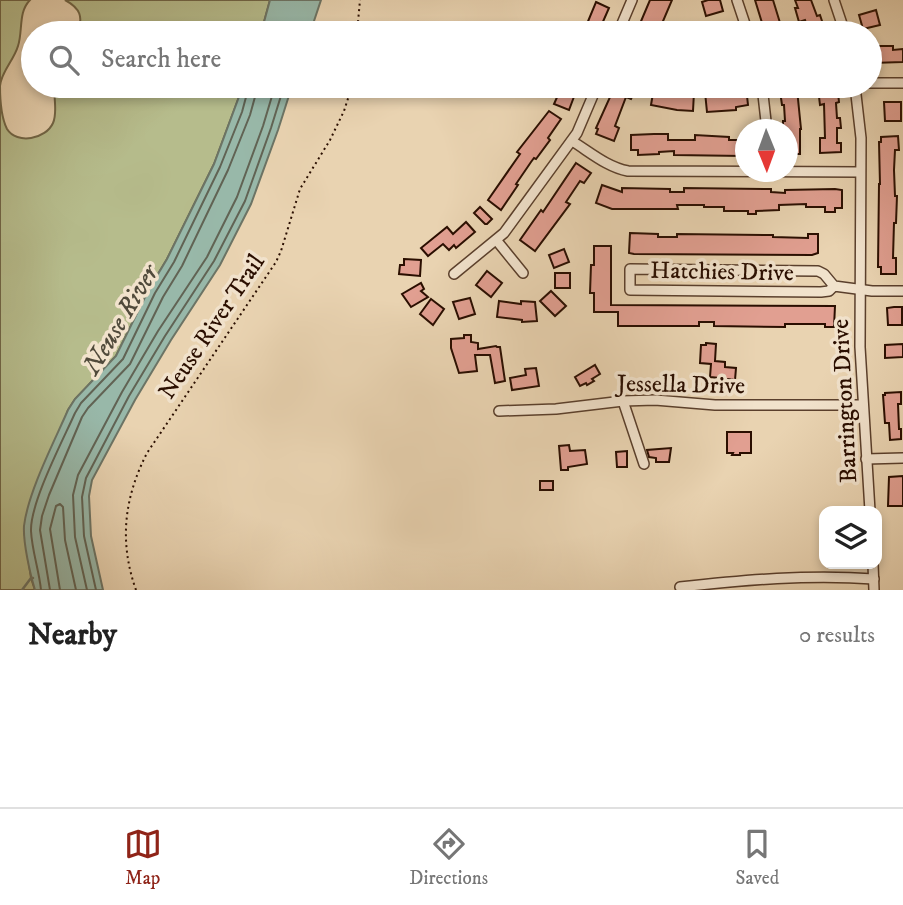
<!DOCTYPE html>
<style>
body{margin:0;font-family:"IM FELL DW Pica",serif;background:#f2f2f2;color:#222}
.controls{position:absolute;right:21px;bottom:21px;display:grid;overflow:hidden;border-radius:14px;box-shadow:0 4px 10px #0003}
.controls button{width:63px;height:63px;display:grid;place-items:center;padding:0;border:0;border-bottom:2px solid #e0e0e0;background:#fff;color:#222;font:35px sans-serif}
.compass{position:absolute;left:735px;top:119px;width:63px;height:63px;border-radius:50%;background:#fff;box-shadow:0 4px 10px #0003;rotate:179deg}
.list{margin:0;padding:0;list-style:none}
h2{display:flex;justify-content:space-between;align-items:center;height:91px;margin:0;padding:0 28px;font-size:30px}
h2 small{font-size:23px;font-weight:400;color:#767676}
.icon{flex:none;width:38px;height:38px;fill:none;stroke:currentColor;stroke-width:2;stroke-linecap:round;stroke-linejoin:round}
.map{position:relative;flex:none;width:903px;height:590px;overflow:hidden}
.search{position:absolute;background:#fff;box-shadow:0 4px 10px #0003;left:21px;right:21px;top:21px;height:77px;display:flex;align-items:center;gap:18px;box-sizing:border-box;padding:0 24px;border-radius:38px;color:#767676;font-size:26px}
.sheet{height:217px;background:#fff}
nav{display:flex;justify-content:space-around;align-items:center;box-sizing:border-box;height:98px;border-top:2px solid #e0e0e0;background:#fff;font-size:19px;color:#767676}
nav a{display:grid;justify-items:center;gap:4px}
nav .on{color:#8f2418}
.map>svg:first-child{display:block}
.green{fill:#b6bc8c;stroke:#706546;stroke-width:2}
.water{fill:#98b8a9;stroke:#6c7465;stroke-width:2}
.lines{fill:none;stroke-linecap:round;stroke-linejoin:round}
.shore{stroke:#616354;stroke-width:2}
.stream{stroke:#6c7465;stroke-width:2.5}
.building{fill:#e19f91;stroke:#2a0e00;stroke-width:2}
.minor-casing{stroke:#5a3f2c;stroke-width:12}
.path{stroke:#2a0e00;stroke-width:2;stroke-dasharray:2 3.5;stroke-linecap:butt}
.minor{stroke:#f1e2cc;stroke-width:9}
.labels{text-anchor:middle;dominant-baseline:central;stroke-width:7;stroke-linejoin:round;paint-order:stroke}
.street-label{font-size:24px;fill:#2a0e00;stroke:#f1e2cc}
.water-label{font-size:26px;font-style:italic;fill:#504a3b;stroke:#f1e2cc}
</style>
<div class="map">
<svg width="903" height="590" viewBox="0 0 903 590">
<rect width="100%" height="100%" fill="#e9d3b1"/>
<filter id="stains"><feTurbulence type="fractalNoise" baseFrequency=".00286" numOctaves="4"/><feColorMatrix values="0 0 0 0 .2 0 0 0 0 .09 0 0 0 0 .02 0 0 0 .5 -.17"/></filter>
<radialGradient id="worn" r=".72"><stop offset=".6" stop-color="#630" stop-opacity="0"/><stop offset="1" stop-color="#630" stop-opacity=".3"/></radialGradient>
<g class="green">
<path d="M0 0H30C18 12 23 31 18 46 14 60 1 72 0 86 0 99 1 117 7 129 17 145 46 139 53 123 58 112 53 98 55 86H243L214 164 167 259 149 289 116 356 75 399 68 410 24 529 31 578 35 590H0Z"/>
<path d="M65 0H270L261 33H77C84 17 80 8 65 0Z"/>
</g>
<g class="water">
<path d="M270 0H321L310 33H261Z"/>
<path d="M243 86H292L278 130 251 204 220 265 171 340 135 400 92 480 89 496 91 536 103 590H35C30 574 23 542 24 526 28 492 54 442 68 410L75 399 116 356 149 289 167 259 214 164Z"/>
</g>
<g class="lines">
<g class="shore">
<path d="M41 590C39 570 32 551 31 531 30 503 63 440 75 413L81 403 123 359 155 293 174 262 220 167 242 112 249 86"/>
<path d="M50 590 40 530 42 516 49 495 82 417 88 408 130 364 163 297 182 266 228 170 250 115 258 86"/>
<path d="M60 590 50 529 56 506 60 504 63 507 65 540 76 590"/>
<path d="M87 590 75 537 73 495 78 475 122 392 158 331 207 257 237 197 263 126 275 86"/>
<path d="M96 590 84 536 82 497 86 478 129 396 165 336 214 261 245 201 271 128 284 86"/>
</g>
<path class="stream" d="M22 590 31 578H33"/>
</g>
<g class="building">
<path d="M650 0H672L658 33H636Z"/>
<path d="M708 0H720L723 11 706 16 702 2Z"/>
<path d="M755 0H773L781 26 768 30 766 25 763 26Z"/>
<path d="M795 0H811L817 16 820 15 823 24 808 29 805 20 799 22 795 8H798Z"/>
<path d="M596 2 609 8 598 33H589L584 31Z"/>
<path d="M876 10 880 25 863 29 859 15Z"/>
<path d="M872 46H893V50L903 49V62L872 63Z"/>
<path d="M562 86H578L569 110 554 104Z"/>
<path d="M615 86H637L631 99 626 97 615 126 619 128 614 141 596 134 598 129 596 128Z"/>
<path d="M834 86 835 94 838 93 839 102 836 103 837 118H840L841 128H837V143H841V152L820 153V138H825L824 104 820 105 818 88Z"/>
<path d="M654 87 668 90 667 92 685 93V91L694 92 693 111 677 110 651 105Z"/>
<path d="M746 87 748 105 736 107V110L707 112 705 92 715 91V93L730 91 729 89Z"/>
<path d="M797 89 801 129H800V154H788V130H783V121H785L784 105H782L780 91Z"/>
<path d="M884 102H901V121H885Z"/>
<path d="M549 111 561 119 548 138 550 140 536 159 534 158 531 162 516 184 518 185 501 210 488 200 520 154 517 152Z"/>
<path d="M654 134H668V140H695V135L729 137V140H746V153H743V156L674 155V151L659 152V154L638 155V150H631V135Z"/>
<path d="M898 136 899 150H895L894 170 895 196H897L896 223H894L893 258H896V274H881V267H878L879 184H880L879 142H881V137Z"/>
<path d="M576 163 591 173 584 183 580 181 566 202 570 204 535 251 520 240 541 210 543 212Z"/>
<path d="M602 185 622 192V188L670 189V192H684V188L771 189V192L785 193V190L835 189 842 190V208H835V212H825V207H806V204L779 205V210L756 211V214H748V211H724V207H704V205H677L678 209H612L596 203Z"/>
<path d="M480 207 492 219 487 224H485L474 213Z"/>
<path d="M466 222 475 232 456 248 454 245 449 250 443 244 428 256 421 248 447 227 453 234Z"/>
<path d="M630 233 658 234V237H677V234L773 235V237L808 238V234H818V253L812 255 634 254 629 253Z"/>
<path d="M594 246H611V305L835 306 834 327H825V324H785V327L714 326V322H699V326H618V312H594V293H590L591 265H594Z"/>
<path d="M564 249 569 262 554 268 549 255Z"/>
<path d="M404 259 421 260 420 276 399 274 400 265H404Z"/>
<path d="M487 271 502 283 491 297 476 285Z"/>
<rect x="555" y="273" width="15" height="15"/>
<path d="M421 283 424 289 421 291 428 297 411 307 402 294Z"/>
<path d="M551 291 566 306 555 316 540 301Z"/>
<path d="M470 298 475 314 459 319 453 302Z"/>
<path d="M431 299 444 309 433 325 420 314Z"/>
<path d="M499 301 521 304V301L535 302 537 321 522 322V320L497 317Z"/>
<path d="M894 307H902V325H888L887 308Z"/>
<path d="M464 335H471V342L478 343V349L496 346 497 347H500L505 381 495 383 490 355H475L477 371 459 373 451 348V339L464 338Z"/>
<path d="M706 343 716 344 715 361 725 362V367L736 368 735 380 728 379 727 382 719 381V378L710 377 711 364 700 363 701 345H706Z"/>
<path d="M903 344V357L885 358V345Z"/>
<path d="M595 365 600 374 592 379 594 381 587 385 586 383 580 386 575 377Z"/>
<path d="M536 368 539 386 512 390 510 378 526 375 525 369Z"/>
<path d="M901 392V404H898L899 429H901V439L890 440 889 423H885L883 395H885V393Z"/>
<path d="M727 432H751V453H740V455H732L733 453H727Z"/>
<path d="M569 445 570 451 585 450 587 464 568 467V470H561L559 446Z"/>
<path d="M671 448 669 462H656V458L649 457 647 450Z"/>
<path d="M627 451V467H617L616 452Z"/>
<path d="M903 476V506H888L889 477Z"/>
<rect x="540" y="481" width="13" height="9"/>
</g>
<g class="lines">
<defs>
<g id="minor">
<path d="M737 0 748 33"/>
<path d="M834 0 845 33"/>
<path d="M618 33 632 0"/>
<path d="M870 83H903"/>
<path d="M762 86 767 130"/>
<path d="M855 86 861 138 860 347 870 511"/>
<path d="M572 141C590 152 607 167 628 171L860 172"/>
<path d="M497 241 523 273"/>
<path d="M454 274 504 233 577 133 597 86"/>
<path d="M834 286 824 274 818 271 630 269V290L821 292 829 291 834 286 872 291H903"/>
<path d="M623 401 644 464"/>
<path d="M499 411 556 409 623 401 655 400 715 405H863"/>
<path d="M866 459 903 458"/>
<path d="M873 564 874 590"/>
<path d="M680 587C745 580 809 574 874 579"/>
</g>
</defs>
<use href="#minor" class="minor-casing"/>
<g class="path">
<path d="M357 33 360 0"/>
<path d="M136 590C119 542 124 498 147 453L276 262 281 251 300 189 330 140 344 111 352 86"/>
</g>
<use href="#minor" class="minor"/>
</g>
<g class="labels">
<g class="street-label">
<text transform="translate(722 272) rotate(1)">Hatchies Drive</text>
<text transform="translate(212 327) rotate(-56)">Neuse River Trail</text>
<text transform="translate(681 385) rotate(1)">Jessella Drive</text>
<text transform="translate(845 401) rotate(-93)">Barrington Drive</text>
</g>
<g class="water-label">
<text transform="translate(121 320) rotate(-59)">Neuse River</text>
</g>
</g>
<rect width="100%" height="100%" filter="url(#stains)"/>
<rect width="100%" height="100%" fill="url(#worn)"/>
</svg>
<div class="controls">
<button><svg class="icon" aria-label="layers" viewBox="0 0 24 24"><path d="M12 4l9 5-9 5-9-5zM3 14l9 5 9-5"/></svg></button>
</div>
<svg class="compass" viewBox="-18 -18 36 36"><path d="M0-13l5 13h-10z" fill="#e53935"/><path d="M0 13l5-13h-10z" fill="#767676"/></svg>
<div class="search"><svg class="icon" aria-label="search" viewBox="0 0 24 24"><circle cx="10" cy="10" r="6"/><path d="M15 15l6 6"/></svg>Search here</div>
</div>
<section class="sheet">
<h2>Nearby<small>0 results</small></h2>
<ul class="list">
</ul>
</section>
<nav>
<a class="on"><svg class="icon" aria-label="map" viewBox="0 0 24 24"><path d="M3 6l6-2 6 2 6-2v14l-6 2-6-2-6 2zM9 4v14M15 6v14"/></svg>Map</a>
<a><svg class="icon" aria-label="directions" viewBox="0 0 24 24"><path d="M12 3l9 9-9 9-9-9zM9 14v-3h6M13 9l2 2-2 2"/></svg>Directions</a>
<a><svg class="icon" aria-label="saved" viewBox="0 0 24 24"><path d="M7 4h10v16l-5-4-5 4z"/></svg>Saved</a>
</nav>
